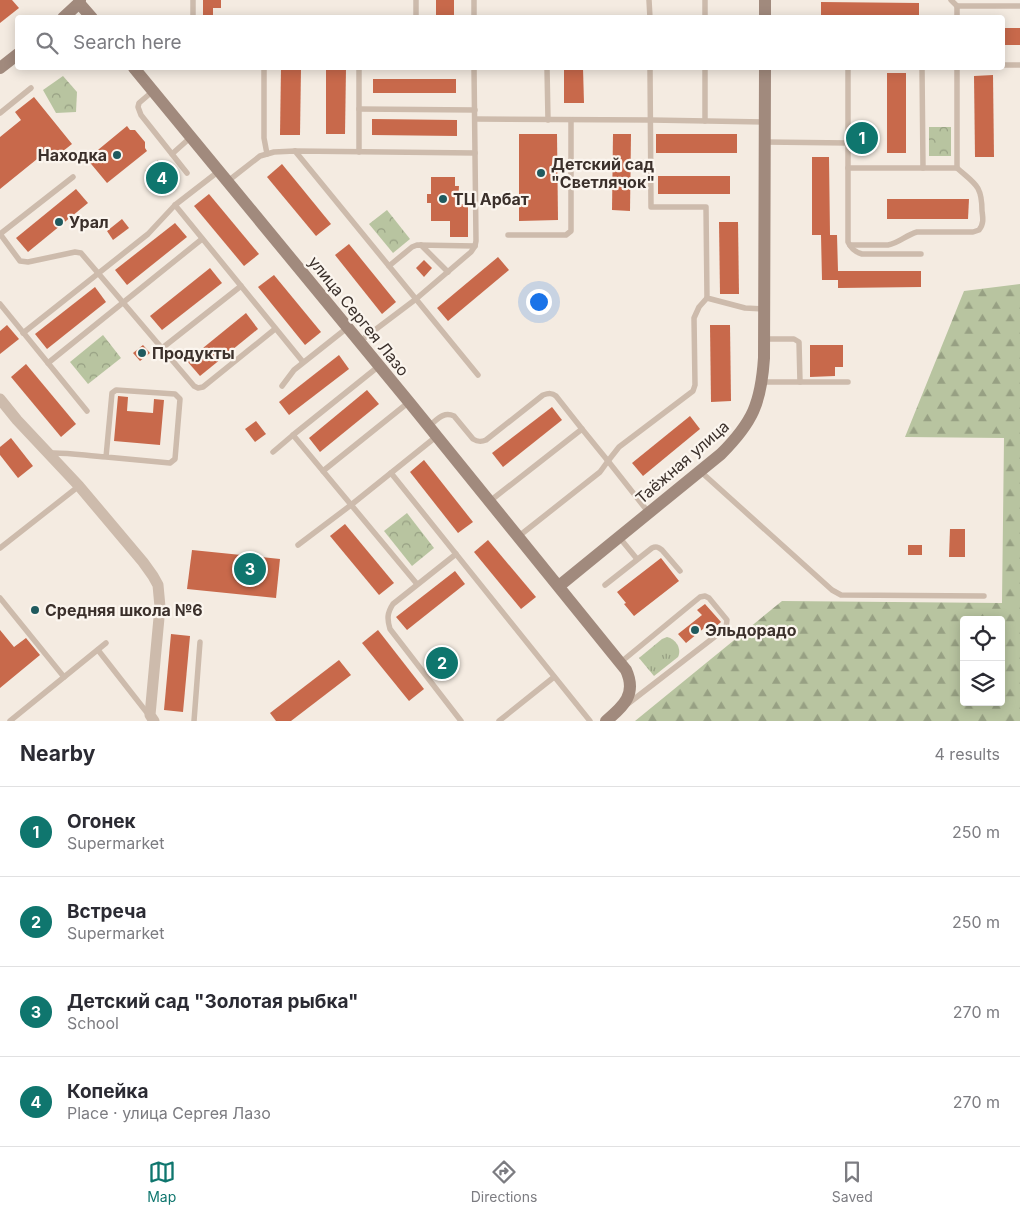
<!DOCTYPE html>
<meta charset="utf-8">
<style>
body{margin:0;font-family:Inter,sans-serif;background:#f2f2f3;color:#2b2b33}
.controls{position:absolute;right:15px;bottom:15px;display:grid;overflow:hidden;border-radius:5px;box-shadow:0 2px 12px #0003}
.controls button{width:45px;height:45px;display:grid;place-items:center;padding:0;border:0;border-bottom:1px solid #e1e1e2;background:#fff;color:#2b2b33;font:25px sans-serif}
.you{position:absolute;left:538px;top:301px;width:18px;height:18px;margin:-12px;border:4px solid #fff;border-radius:50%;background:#1a73e8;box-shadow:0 0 0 8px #1a73e833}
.badge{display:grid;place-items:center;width:32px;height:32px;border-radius:50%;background:#0f766e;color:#fff;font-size:16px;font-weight:700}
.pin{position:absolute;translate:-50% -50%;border:2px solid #fff;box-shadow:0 1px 5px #0006}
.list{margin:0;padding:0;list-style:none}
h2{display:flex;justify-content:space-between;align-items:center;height:65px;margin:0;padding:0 20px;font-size:21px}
h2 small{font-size:16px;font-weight:400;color:#7c7c81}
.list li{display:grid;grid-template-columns:32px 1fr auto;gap:15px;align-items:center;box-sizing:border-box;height:90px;padding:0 20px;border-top:1px solid #e1e1e2}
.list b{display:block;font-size:19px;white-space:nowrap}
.list p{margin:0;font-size:16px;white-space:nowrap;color:#7c7c81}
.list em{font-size:16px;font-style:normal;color:#7c7c81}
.icon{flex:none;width:28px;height:28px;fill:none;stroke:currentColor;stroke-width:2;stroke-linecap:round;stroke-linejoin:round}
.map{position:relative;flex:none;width:1020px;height:721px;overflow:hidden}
.search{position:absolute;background:#fff;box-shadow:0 2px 12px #0003;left:15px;right:15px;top:15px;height:55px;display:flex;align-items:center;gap:12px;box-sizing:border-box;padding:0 18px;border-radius:5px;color:#7c7c81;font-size:19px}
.sheet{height:425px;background:#fff}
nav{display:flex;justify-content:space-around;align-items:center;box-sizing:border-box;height:70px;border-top:1px solid #e1e1e2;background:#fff;font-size:14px;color:#7c7c81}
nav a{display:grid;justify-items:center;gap:2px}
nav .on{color:#0f766e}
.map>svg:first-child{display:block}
.grass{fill:url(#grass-tufts)}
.forest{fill:url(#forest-firs);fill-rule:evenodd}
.park{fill:url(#park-crowns)}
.building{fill:#c8694b}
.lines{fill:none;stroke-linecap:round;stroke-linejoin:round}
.lane{stroke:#cdbbac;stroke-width:5.5}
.street{stroke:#cdbbac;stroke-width:11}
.secondary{stroke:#a18a7d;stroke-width:12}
.poi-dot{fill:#1f5a5e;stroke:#fbf5ee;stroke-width:2}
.labels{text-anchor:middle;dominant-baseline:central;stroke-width:4.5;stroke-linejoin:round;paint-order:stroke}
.poi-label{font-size:16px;font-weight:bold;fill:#3b302b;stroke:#fbf5ee;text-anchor:start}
.street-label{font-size:16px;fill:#3b302b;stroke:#fbf5ee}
</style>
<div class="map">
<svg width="1020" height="721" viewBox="0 0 1020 721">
<defs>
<pattern id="grass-tufts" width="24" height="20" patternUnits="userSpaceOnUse" patternTransform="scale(1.25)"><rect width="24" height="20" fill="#b8c4a0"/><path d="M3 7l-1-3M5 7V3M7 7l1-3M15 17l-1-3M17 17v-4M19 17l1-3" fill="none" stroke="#97a083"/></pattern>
<pattern id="forest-firs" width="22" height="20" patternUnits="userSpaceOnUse" patternTransform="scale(1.25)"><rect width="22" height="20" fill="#b8c4a0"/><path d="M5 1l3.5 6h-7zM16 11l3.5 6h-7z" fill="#97a083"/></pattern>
<pattern id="park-crowns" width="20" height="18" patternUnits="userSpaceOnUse" patternTransform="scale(1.25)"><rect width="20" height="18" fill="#b8c4a0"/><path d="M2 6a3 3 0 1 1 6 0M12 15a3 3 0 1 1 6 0" fill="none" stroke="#97a083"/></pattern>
</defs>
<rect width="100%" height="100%" fill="#f4ebe1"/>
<path class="grass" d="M667 637C676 639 682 649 678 657L654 676 639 658 662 639Z"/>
<path class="forest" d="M1020 284V721H635L782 601 1002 603 1004 438 905 437 964 291ZM964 620H1001V702H964Z"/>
<g class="park">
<path d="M63 76 77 92 76 112 56 113 43 90Z"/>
<rect x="929" y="127" width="22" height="29"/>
<path d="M387 210 410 239 393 253 369 224Z"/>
<path d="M103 335 121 358 88 384 70 362Z"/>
<path d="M407 513 434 548 412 566 384 531Z"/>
</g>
<g class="building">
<path d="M0 0H12L19 8 0 23Z"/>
<path d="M203 0H221V8H213V18H203Z"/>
<rect x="436" y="0" width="18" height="18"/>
<path d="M821 2 919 3V18H821Z"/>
<rect x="1002" y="28" width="18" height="17"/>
<path d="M281 68H301L300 135H280Z"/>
<path d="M326 68H346L345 134H326Z"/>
<path d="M564 68H583L584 103H564Z"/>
<rect x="887" y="73" width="19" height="80"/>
<path d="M993 75 994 157H975L974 76Z"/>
<rect x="373" y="79" width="83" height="14"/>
<path d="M34 97 72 144 53 159 47 151 0 189V137L21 120 15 112Z"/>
<path d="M372 119 457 120V136L372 135Z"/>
<path d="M127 126 130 130H135L145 142V148L147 151 107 183 87 159Z"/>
<rect x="856" y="132" width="12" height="12"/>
<path d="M519 134H557L558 220 519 221Z"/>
<path d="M613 134H631L630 211 612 210Z"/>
<rect x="656" y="134" width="81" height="19"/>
<path d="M812 157H829L830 235H837L838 271H921V287L838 288V280H822L821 235H812Z"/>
<path d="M158 160 178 185 165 196 145 171Z"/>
<path d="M282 164 331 224 316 236 267 177Z"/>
<rect x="658" y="176" width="72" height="18"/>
<path d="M431 177H455V186H459L458 204H468V237H450V221H431V203H427V194H431Z"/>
<path d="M76 189 88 203 28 252 16 238Z"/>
<path d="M209 194 259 254 244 266 194 206Z"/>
<path d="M887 199H969L968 219H887Z"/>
<path d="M122 219 129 228 113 240 107 231Z"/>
<path d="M719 222H738L739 294H720Z"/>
<path d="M175 223 187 237 127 285 115 270Z"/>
<path d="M349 244 396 302 382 314 335 255Z"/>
<path d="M498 257 509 270 448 321 437 308Z"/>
<path d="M424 260 432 268 424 277 416 268Z"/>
<path d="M210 268 222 283 162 330 150 316Z"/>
<path d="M274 275 321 332 305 345 258 287Z"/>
<path d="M95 287 106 302 47 349 35 334Z"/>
<path d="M246 313 258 329 200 376 187 361Z"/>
<path d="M7 325 19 339 0 354V331Z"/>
<path d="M710 325H730L731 401 711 402Z"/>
<path d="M143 345 150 353 140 361 133 353Z"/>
<path d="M810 345H843V367H835V376L810 377Z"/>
<path d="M339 355 349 369 289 415 279 402Z"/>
<path d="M26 364 76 424 61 437 11 377Z"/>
<path d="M367 390 379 404 320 452 309 438Z"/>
<path d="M118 396 128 397 127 411 153 413 154 399 164 400 160 445 114 441Z"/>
<path d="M552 407 562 420 503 467 492 453Z"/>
<path d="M690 416 700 429 643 476 632 463Z"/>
<path d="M256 421 266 434 255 442 245 429Z"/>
<path d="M11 438 33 466 18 478 0 455V447Z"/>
<path d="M424 460 473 522 458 533 410 472Z"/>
<path d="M345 524 394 583 379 595 330 536Z"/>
<path d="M950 529H965V557H949Z"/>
<path d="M488 540 536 597 521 609 474 552Z"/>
<rect x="908" y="545" width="14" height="10"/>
<path d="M192 550 280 559 276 598 187 589Z"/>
<path d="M661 558 679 581 634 616 624 604 626 603 617 592Z"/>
<path d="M455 571 465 584 407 630 396 617Z"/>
<path d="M705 604 721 622 713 629 709 624 686 643 678 634 702 615 697 610Z"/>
<path d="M0 630 14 647 26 638 40 655 0 688Z"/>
<path d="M378 630 424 689 409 701 362 643Z"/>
<path d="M171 634 190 636 183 712 164 710Z"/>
<path d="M451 655V670H434L433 656Z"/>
<path d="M339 660 351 675 291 721H276L270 713Z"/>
</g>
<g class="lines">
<g class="lane">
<path d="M193 0V18"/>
<path d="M474 0V18"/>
<path d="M649 0 650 18"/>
<path d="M705 0V18"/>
<path d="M951 0 957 6V18"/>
<path d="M957 6H1020"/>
<path d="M416 18V0"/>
<path d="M1002 65H1020"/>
<path d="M264 68V138L267 154"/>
<path d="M547 68 548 120"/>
<path d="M650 68 651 207H706L707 298 745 308 764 309"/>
<path d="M705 68V121"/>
<path d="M922 68 923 168"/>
<path d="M153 91 139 103 138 107 141 115 187 173"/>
<path d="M359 109 475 110"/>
<path d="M0 113 31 88"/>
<path d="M475 119 651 120 764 122"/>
<path d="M765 142 848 143V168H957V68"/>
<path d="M848 143V68"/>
<path d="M295 151 478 375"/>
<path d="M359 152V68"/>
<path d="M172 154 191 137"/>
<path d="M848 168V242C851 249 855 252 862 254H921"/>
<path d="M228 181 260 156 274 152 295 151 475 153"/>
<path d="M175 205 303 362"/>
<path d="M0 234 20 261 28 262 75 252 81 253 194 386 198 388 203 387 275 329"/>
<path d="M0 234 73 177"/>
<path d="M508 235H566L571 231V120"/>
<path d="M421 245 448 272"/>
<path d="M850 245H888C899 243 906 235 917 232H973L979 230C984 224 983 218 982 211 982 185 975 184 957 168"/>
<path d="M389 266 412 247 417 245 475 246"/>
<path d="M0 304 87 411"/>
<path d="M23 333 148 234 175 205 219 171"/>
<path d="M359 342 416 299 471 252 475 246 476 241 474 68"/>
<path d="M161 349 241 286"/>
<path d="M48 363 202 239"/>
<path d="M379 366 293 435 417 584"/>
<path d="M762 382H800L799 342 794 339H765"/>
<path d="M800 382H848"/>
<path d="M282 386 294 370 347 328"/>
<path d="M429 426C437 420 443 411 454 416L473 439C478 442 481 442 486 440L543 395C549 393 552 393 556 396L582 429"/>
<path d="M273 452 293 435"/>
<path d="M49 453C68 452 87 456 106 457L170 463 175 459 180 399 175 394 116 390 112 393 106 457"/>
<path d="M323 471 409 402"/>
<path d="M700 471 832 590 841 595 984 596"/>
<path d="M391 473 590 721"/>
<path d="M490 501 582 429 608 461 619 447 693 391 695 385 694 318 699 307 707 298"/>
<path d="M519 536 600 472 608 461 649 513"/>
<path d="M619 537 637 559"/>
<path d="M298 545 351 505 437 436"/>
<path d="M0 548 79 486"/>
<path d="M456 554 393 604C387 613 387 619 390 629L461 721"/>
<path d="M605 585 652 548C656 546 658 547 662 550L680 571"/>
<path d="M0 598 64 677"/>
<path d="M98 650 148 714"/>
<path d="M621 662 700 597 705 596 709 598 727 620 726 628 629 703"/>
<path d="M10 721 106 643"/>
<path d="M194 721 200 642"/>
<path d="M499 721 554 677"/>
</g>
<path class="street" d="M0 399 17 420 79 486 143 562 153 576 158 585 160 607 150 715 154 721"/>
<g class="secondary">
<path d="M79 3 92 18"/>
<path d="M63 18 79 3 80 0"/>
<path d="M765 18V0"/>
<path d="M0 68 18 54"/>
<path d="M134 68 409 402 626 670C637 694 624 706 606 721"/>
<path d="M559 586 721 454C753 422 761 403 764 358L765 68"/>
</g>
</g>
<g class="poi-dot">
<circle cx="117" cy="155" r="5"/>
<circle cx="541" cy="173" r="5"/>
<circle cx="443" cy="199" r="5"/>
<circle cx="59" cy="222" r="5"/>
<circle cx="142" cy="353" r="5"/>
<circle cx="35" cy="610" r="5"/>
<circle cx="695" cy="630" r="5"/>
</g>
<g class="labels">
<g class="poi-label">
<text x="107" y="155" text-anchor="end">Находка</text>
<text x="551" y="164">Детский сад<tspan x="551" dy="18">"Светлячок"</tspan></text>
<text x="453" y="199">ТЦ Арбат</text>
<text x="69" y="222">Урал</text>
<text x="152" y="353">Продукты</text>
<text x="45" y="610">Средняя школа №6</text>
<text x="705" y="630">Эльдорадо</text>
</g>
<g class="street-label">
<text transform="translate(359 316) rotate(51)">улица Сергея Лазо</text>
<text transform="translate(682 462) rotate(-41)">Таёжная улица</text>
</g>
</g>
</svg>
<div class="controls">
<button><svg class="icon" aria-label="locate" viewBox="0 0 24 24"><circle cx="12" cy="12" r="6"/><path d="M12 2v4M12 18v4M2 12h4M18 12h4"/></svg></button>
<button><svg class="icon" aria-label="layers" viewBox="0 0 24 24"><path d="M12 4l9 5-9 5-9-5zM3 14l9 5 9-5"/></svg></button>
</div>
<div class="you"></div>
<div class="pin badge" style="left:862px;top:138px">1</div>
<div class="pin badge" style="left:442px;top:663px">2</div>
<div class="pin badge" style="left:250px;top:569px">3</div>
<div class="pin badge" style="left:162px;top:178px">4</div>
<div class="search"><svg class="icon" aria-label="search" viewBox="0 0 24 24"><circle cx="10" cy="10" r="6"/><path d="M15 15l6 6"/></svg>Search here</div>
</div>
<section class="sheet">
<h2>Nearby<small>4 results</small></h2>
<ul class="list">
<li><span class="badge">1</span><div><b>Огонек</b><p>Supermarket</p></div><em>250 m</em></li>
<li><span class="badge">2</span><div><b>Встреча</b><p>Supermarket</p></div><em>250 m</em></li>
<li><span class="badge">3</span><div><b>Детский сад &quot;Золотая рыбка&quot;</b><p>School</p></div><em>270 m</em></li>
<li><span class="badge">4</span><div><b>Копейка</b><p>Place · улица Сергея Лазо</p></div><em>270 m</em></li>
</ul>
</section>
<nav>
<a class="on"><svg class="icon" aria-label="map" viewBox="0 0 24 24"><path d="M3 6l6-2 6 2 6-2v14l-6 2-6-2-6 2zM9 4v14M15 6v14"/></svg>Map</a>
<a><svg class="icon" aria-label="directions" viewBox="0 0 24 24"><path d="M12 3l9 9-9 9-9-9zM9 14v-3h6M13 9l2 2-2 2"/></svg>Directions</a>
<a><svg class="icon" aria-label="saved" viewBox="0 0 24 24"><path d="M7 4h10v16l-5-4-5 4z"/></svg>Saved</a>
</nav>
